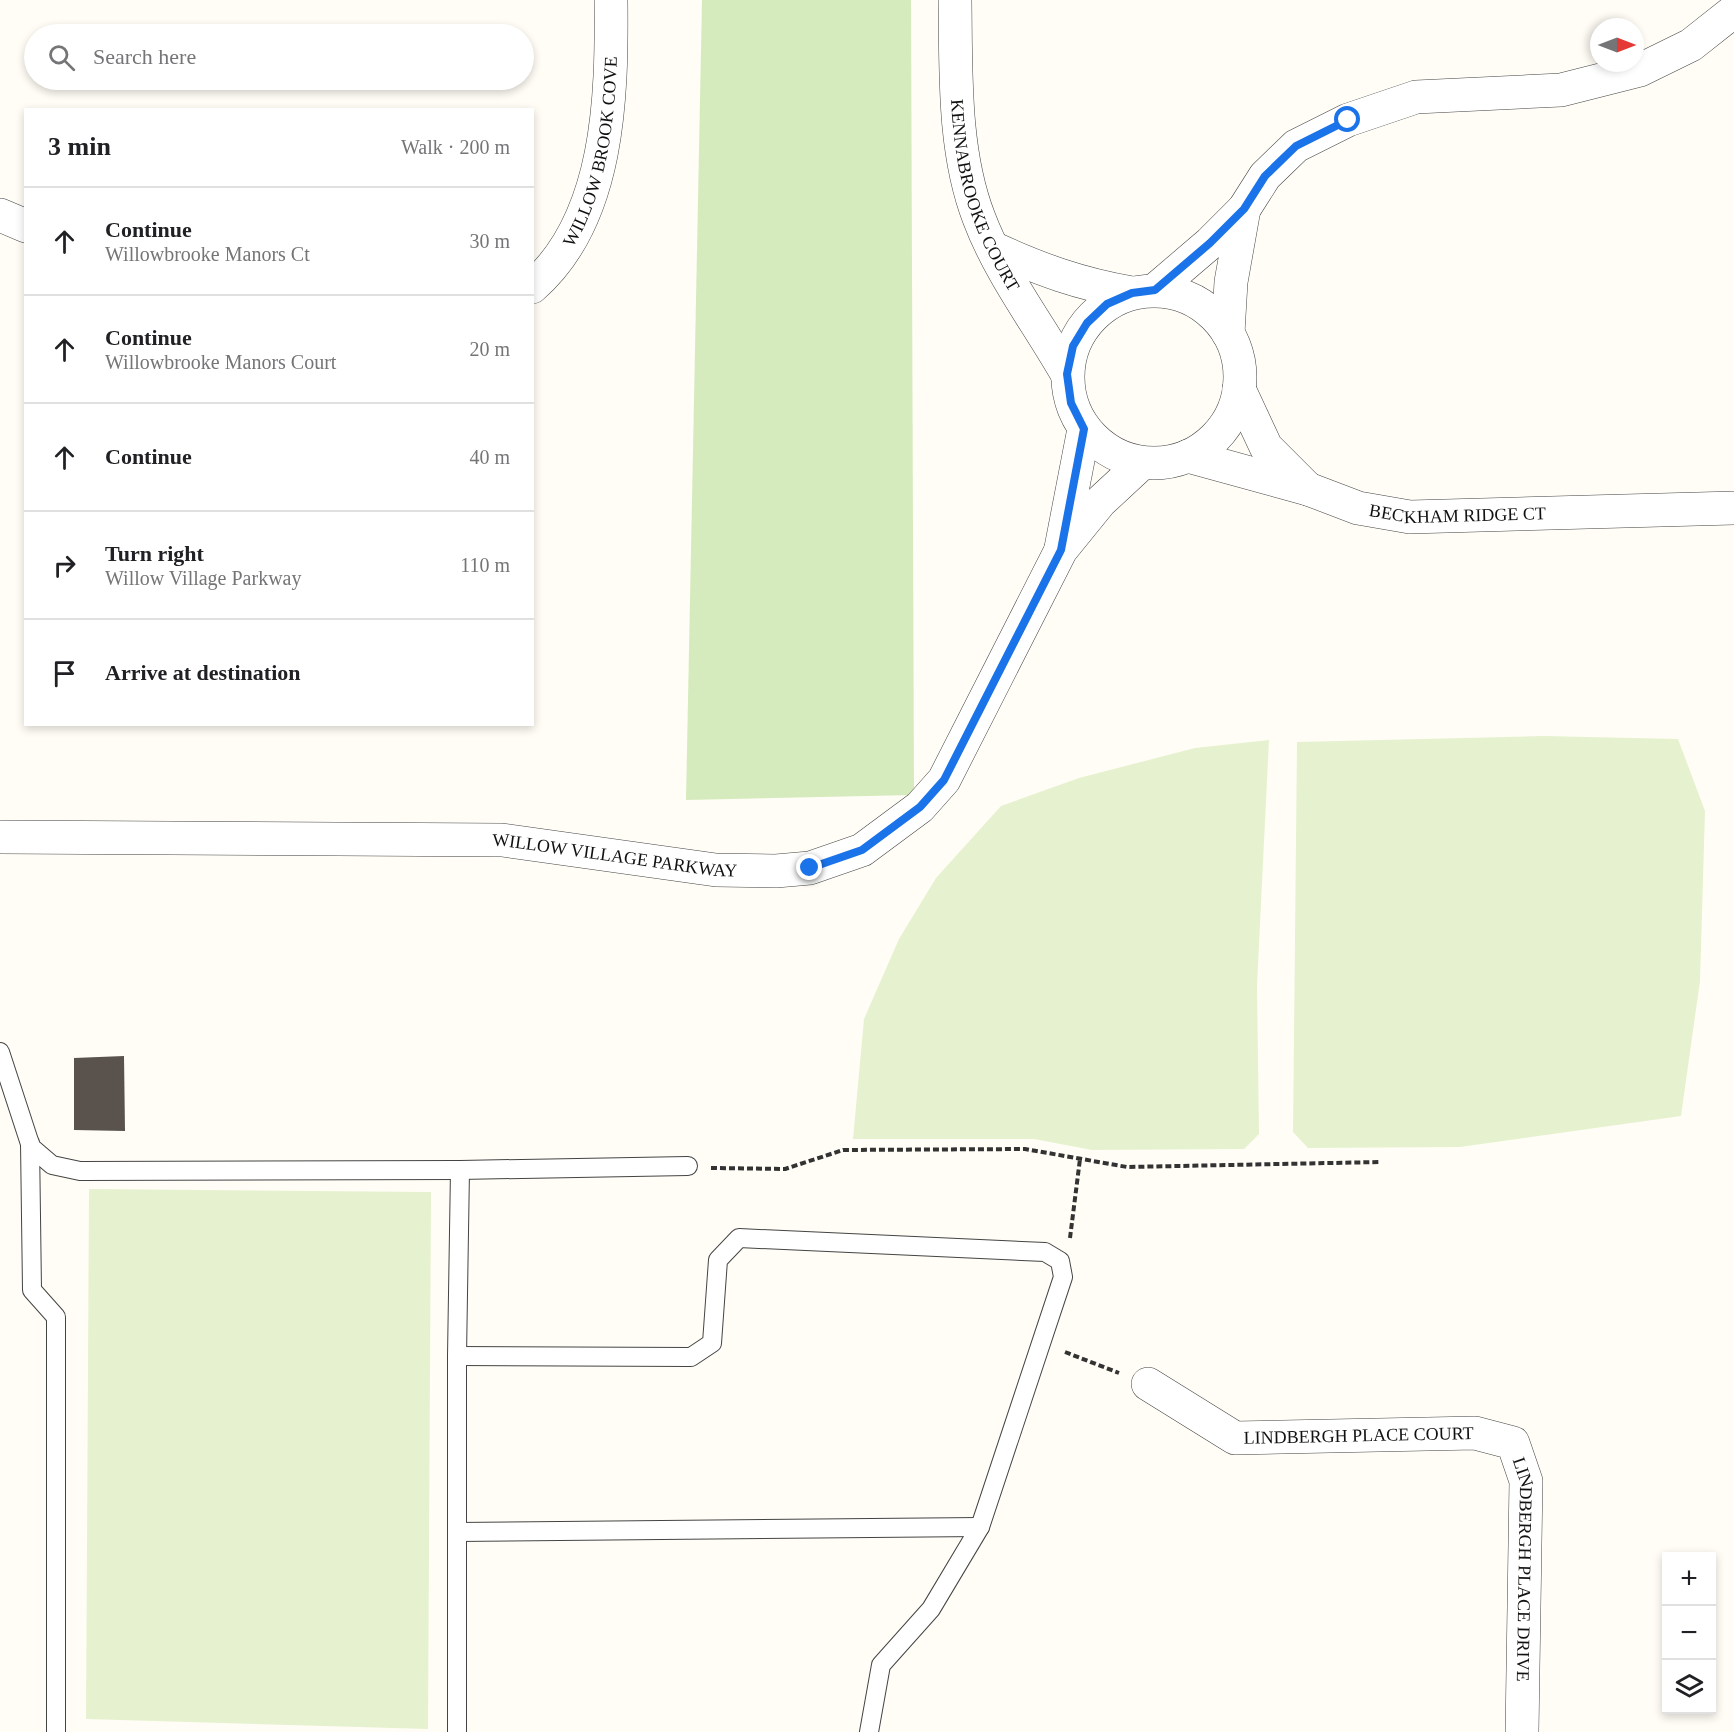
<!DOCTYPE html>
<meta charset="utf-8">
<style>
body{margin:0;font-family:"Times New Roman",serif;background:#f2f2f2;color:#202124}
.controls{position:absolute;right:18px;bottom:18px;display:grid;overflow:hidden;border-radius:0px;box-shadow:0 3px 9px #0003}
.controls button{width:54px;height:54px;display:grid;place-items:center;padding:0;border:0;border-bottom:2px solid #e0e0e0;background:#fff;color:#202124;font:30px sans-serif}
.compass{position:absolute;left:1590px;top:18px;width:54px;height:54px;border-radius:50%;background:#fff;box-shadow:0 3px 9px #0003;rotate:90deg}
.stop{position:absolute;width:18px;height:18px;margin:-14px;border:4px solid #1a73e8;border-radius:50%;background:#fff}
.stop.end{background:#1a73e8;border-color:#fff;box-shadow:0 2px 6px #0008}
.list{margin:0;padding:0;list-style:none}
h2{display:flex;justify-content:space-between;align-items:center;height:78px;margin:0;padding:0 24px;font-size:26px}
h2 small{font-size:20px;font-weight:400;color:#757577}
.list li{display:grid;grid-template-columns:39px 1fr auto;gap:18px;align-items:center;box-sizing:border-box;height:108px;padding:0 24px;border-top:2px solid #e0e0e0}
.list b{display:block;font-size:22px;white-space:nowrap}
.list p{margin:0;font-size:20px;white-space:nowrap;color:#757577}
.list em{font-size:20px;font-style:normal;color:#757577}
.icon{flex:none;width:33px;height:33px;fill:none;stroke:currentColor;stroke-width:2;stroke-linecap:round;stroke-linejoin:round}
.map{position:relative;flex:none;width:1734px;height:1732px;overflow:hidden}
.search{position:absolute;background:#fff;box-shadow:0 3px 9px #0003;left:24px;top:24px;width:510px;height:66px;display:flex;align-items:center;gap:15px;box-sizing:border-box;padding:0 21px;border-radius:33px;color:#757577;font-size:22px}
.panel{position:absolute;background:#fff;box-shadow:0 3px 9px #0003;left:24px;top:108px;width:510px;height:618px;border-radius:0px}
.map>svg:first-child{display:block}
.green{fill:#d5ebbd}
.pitch{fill:#e6f2cf}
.building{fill:#5a524d}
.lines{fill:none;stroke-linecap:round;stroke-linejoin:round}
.service-casing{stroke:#444;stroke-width:20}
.minor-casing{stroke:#444;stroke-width:34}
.path{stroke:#333;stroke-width:4;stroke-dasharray:6 3;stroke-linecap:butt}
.service{stroke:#fff;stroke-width:18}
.minor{stroke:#fff;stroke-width:33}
.route{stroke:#1a73e8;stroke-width:8}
.labels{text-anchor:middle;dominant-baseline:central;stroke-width:6;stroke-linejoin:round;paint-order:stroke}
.street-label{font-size:18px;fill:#111;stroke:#fff}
</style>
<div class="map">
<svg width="1734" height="1732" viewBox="0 0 1734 1732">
<rect width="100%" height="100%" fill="#fffdf5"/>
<path class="green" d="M702 0H911L914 795 686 800Z"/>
<g class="pitch">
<path d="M1544 736 1678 739 1705 811 1700 981 1681 1116 1460 1147 1308 1148 1293 1132 1297 742Z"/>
<path d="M1269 740 1257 985 1259 1134 1244 1149 1092 1150 1034 1139H853L864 1019 899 939 936 878 1001 806 1079 778 1195 748Z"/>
<path d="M89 1189 431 1192 428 1729 86 1719Z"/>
</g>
<path class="building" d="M124 1056 125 1131 74 1130V1058Z"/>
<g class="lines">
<defs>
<g id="service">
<path d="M0 1052 31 1147 52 1165 80 1171 460 1170 688 1166"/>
<path d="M30 1143 32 1290 56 1317V1732"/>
<path d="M457 1356 691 1357 712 1343 718 1260 739 1238 1045 1252 1060 1261 1063 1277 980 1527 931 1609 881 1665 869 1732"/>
<path d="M457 1532 980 1527"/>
<path d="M457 1732V1356L460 1170"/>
</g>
<g id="minor">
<path id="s1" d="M955 0C956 71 953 151 979 218 1000 274 1038 323 1067 374"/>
<path d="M0 215 26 226"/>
<path d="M993 248C1041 270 1080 284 1132 293"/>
<path id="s2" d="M532 287C610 219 612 96 611 0"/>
<path d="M1155 290 1210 243 1244 209 1265 176 1296 146 1348 120 1416 97 1561 90 1640 70 1691 45 1734 11"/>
<circle cx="1154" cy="377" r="86"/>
<path d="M1228 333 1231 282 1244 209"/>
<path d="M1239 389 1266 447 1308 489"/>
<path id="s3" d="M1188 456 1308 489 1358 508 1410 517 1734 508"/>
<path d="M1061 548 1084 429"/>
<path id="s4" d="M0 837 502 840 716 870 776 871 810 868 862 850 920 807 944 780 1061 550 1100 502 1141 464"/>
<path id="s5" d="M1148 1384 1235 1438 1475 1433 1513 1443 1526 1481 1522 1732"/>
</g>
</defs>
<use href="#service" class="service-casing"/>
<use href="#minor" class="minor-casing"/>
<g class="path">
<path d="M711 1168 785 1169 843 1150 1025 1149 1127 1167 1381 1162"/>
<path d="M1070 1238 1080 1159"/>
<path d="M1065 1352 1119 1373"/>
</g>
<use href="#service" class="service"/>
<use href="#minor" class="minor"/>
</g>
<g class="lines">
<path class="route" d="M810 868 862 850 920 807 944 780 1061 550 1084 429 1071 403 1067 374 1073 346 1087 323 1107 304 1132 293 1155 290 1210 243 1244 209 1265 176 1296 146 1348 120"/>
</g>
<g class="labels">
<g class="street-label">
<text stroke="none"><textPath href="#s2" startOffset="153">WILLOW BROOK COVE</textPath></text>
<text stroke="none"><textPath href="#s1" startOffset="200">KENNABROOKE COURT</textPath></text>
<text stroke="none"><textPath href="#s3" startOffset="278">BECKHAM RIDGE CT</textPath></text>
<text stroke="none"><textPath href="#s4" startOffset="616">WILLOW VILLAGE PARKWAY</textPath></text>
<text stroke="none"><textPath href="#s5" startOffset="226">LINDBERGH PLACE COURT</textPath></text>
<text stroke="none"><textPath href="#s5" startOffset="510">LINDBERGH PLACE DRIVE</textPath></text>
</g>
</g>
</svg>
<div class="controls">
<button>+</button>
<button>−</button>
<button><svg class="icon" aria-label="layers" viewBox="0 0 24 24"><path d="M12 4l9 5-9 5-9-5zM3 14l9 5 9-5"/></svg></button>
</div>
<svg class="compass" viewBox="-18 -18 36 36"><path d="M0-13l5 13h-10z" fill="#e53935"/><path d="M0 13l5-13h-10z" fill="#757577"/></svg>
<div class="stop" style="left:1348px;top:120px"></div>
<div class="stop end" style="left:810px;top:868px"></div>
<div class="search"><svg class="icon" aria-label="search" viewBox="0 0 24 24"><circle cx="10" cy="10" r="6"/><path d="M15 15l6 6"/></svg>Search here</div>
<section class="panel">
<h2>3 min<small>Walk · 200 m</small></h2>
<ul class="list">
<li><svg class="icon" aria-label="ahead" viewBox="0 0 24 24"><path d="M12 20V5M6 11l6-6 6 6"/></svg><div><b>Continue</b><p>Willowbrooke Manors Ct</p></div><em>30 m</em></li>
<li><svg class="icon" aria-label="ahead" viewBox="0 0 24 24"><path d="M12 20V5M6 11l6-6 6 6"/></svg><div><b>Continue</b><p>Willowbrooke Manors Court</p></div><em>20 m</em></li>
<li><svg class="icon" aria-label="ahead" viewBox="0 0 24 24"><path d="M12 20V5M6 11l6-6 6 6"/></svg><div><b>Continue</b></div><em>40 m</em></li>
<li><svg class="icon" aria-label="right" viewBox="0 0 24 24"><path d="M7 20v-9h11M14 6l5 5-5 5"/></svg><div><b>Turn right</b><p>Willow Village Parkway</p></div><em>110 m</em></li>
<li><svg class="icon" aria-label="arrive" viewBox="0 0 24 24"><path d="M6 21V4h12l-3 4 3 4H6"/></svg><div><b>Arrive at destination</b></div></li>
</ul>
</section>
</div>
